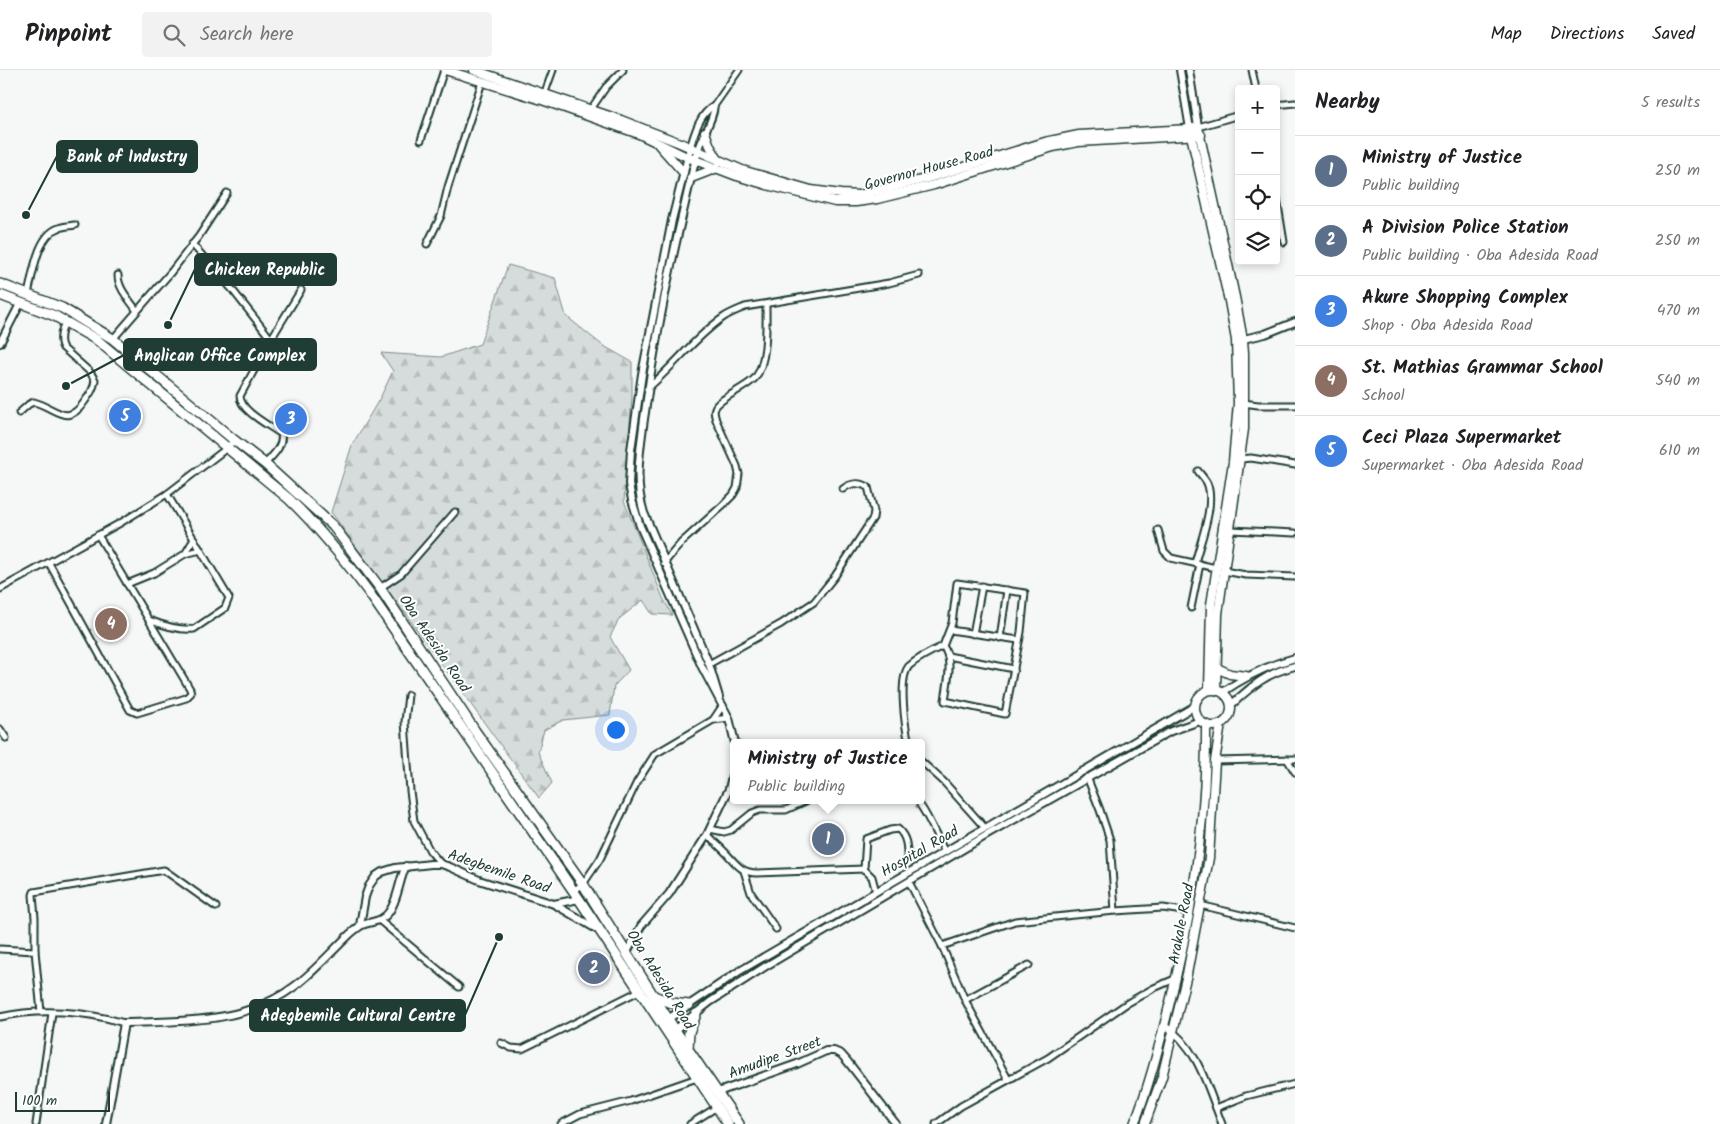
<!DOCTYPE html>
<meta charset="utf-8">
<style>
body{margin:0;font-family:Kalam,sans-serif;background:#f2f2f2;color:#202124}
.controls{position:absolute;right:15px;top:15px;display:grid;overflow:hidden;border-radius:5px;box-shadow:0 2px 8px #0003}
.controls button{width:45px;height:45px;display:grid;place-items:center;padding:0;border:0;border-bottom:1px solid #e0e0e0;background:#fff;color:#202124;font:25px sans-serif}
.scale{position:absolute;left:15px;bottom:12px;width:95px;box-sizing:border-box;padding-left:5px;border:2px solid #1f3d34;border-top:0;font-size:14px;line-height:18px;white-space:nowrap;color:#1f3d34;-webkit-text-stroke:4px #fff;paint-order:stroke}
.you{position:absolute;left:615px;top:659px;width:18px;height:18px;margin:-12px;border:4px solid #fff;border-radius:50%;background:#1a73e8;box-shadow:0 0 0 8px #1a73e833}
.badge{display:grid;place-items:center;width:32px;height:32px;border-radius:50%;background:#1f6fb2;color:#fff;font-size:16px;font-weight:700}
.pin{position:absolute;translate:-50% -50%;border:2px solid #fff;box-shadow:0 1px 5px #0006}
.popup{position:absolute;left:730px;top:669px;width:195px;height:65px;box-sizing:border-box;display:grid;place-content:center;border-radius:5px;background:#fff;filter:drop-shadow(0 1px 4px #0005);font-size:16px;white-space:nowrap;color:#757577}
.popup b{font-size:19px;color:#202124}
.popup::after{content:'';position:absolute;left:50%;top:100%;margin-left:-10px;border:10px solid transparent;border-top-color:#fff}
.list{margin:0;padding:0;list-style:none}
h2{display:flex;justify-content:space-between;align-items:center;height:65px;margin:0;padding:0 20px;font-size:21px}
h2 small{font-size:16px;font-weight:400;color:#757577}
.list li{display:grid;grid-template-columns:32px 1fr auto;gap:15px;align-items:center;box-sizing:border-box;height:70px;padding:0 20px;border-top:1px solid #e0e0e0}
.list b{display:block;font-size:19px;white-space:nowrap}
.list p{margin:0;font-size:16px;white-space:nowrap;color:#757577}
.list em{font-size:16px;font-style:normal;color:#757577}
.icon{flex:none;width:28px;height:28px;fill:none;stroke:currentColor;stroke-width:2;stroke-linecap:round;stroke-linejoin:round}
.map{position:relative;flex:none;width:1295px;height:1054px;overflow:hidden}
header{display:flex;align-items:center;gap:30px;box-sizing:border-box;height:70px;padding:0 25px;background:#fff;border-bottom:1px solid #e0e0e0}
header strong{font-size:24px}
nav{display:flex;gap:28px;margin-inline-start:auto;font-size:18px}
.search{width:350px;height:45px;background:#f2f2f2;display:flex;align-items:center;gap:12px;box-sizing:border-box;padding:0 18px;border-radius:5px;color:#757577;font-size:19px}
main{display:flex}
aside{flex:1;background:#fff}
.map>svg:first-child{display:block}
.forest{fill:url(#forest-firs);stroke:#7a8c88}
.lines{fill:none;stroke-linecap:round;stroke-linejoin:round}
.minor-casing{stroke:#1f3d34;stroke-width:9}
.tertiary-casing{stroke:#1f3d34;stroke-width:10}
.secondary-casing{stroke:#1f3d34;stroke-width:11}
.primary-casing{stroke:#1f3d34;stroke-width:12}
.minor{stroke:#fff;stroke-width:5}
.tertiary{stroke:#fff;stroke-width:6}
.secondary{stroke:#fff;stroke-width:8}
.primary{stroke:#fff;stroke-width:9}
.labels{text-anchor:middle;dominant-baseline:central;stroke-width:4;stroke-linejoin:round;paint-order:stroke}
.street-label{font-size:15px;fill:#1f3d34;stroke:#fff}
.leader{fill:none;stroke:#1f3d34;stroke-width:2}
.callout-dot{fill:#1f3d34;stroke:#fff;stroke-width:2}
.callout{fill:#1f3d34;stroke:#1f3d34;stroke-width:2}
.callout-label{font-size:16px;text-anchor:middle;font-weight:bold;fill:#fff}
</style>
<header>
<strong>Pinpoint</strong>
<div class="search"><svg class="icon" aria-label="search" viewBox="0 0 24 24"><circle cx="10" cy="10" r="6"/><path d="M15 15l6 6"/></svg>Search here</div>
<nav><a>Map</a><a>Directions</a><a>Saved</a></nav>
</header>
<main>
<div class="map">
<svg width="1295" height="1054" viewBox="0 0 1295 1054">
<defs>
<pattern id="forest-firs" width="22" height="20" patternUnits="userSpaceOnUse" patternTransform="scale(1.25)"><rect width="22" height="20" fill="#d6dcdb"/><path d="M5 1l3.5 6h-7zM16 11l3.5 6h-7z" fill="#b7bebd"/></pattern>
</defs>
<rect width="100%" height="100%" fill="#f6f7f7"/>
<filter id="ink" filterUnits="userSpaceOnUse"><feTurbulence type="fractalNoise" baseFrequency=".02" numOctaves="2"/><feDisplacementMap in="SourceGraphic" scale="10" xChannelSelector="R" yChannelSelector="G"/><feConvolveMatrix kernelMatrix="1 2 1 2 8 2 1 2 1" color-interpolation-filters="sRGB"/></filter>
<g filter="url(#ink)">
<path class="forest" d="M508 195 555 208 566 246 602 275 632 292V327L624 431 663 528 672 545 652 544 643 530 619 549 610 567 629 600 614 616 610 645 563 650 544 660 538 682 552 713 539 728 331 442 352 375 380 328 393 301 381 283 441 287 480 274Z"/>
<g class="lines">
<defs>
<g id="minor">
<path d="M1252 0 1256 19"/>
<path d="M544 25 553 0"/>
<path d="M1276 35 1295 33"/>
<path d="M591 39 606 17 623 0"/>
<path d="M1198 57 1239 45"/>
<path d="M421 70 444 0"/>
<path d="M690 78C694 64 700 43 714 36L739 0"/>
<path d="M698 81C701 68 715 47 714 36"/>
<path d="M1276 123 1284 172"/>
<path d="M192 174 231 218 271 269 240 326C240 341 269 355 281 364 284 376 272 386 265 394"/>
<path d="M427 174 441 146 448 117 482 12"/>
<path d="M118 205C118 219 130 230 137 241"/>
<path d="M28 224C33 204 37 165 59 158 64 156 70 156 75 155"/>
<path d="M113 269 171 202 199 166 227 123"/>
<path d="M271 269 301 220"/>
<path d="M647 319C674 296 695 267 724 247 730 243 738 240 745 237L889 213 919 205"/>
<path d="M1243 333 1258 335H1295"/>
<path d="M19 343 29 334 34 332C57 338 67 358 85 331 90 324 94 319 95 310L90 302 63 278C58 270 62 260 65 251"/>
<path d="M1241 389 1251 388 1295 395"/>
<path d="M1158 460 1164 481 1171 488 1216 498"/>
<path d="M1231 460 1295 463"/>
<path d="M185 484 194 469"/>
<path d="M49 493 130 640 137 643 186 628 191 623 190 619 98 465"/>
<path d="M664 493 682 472 723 435 733 425 737 418 739 404 737 396 716 350C715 346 713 342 715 338 718 329 746 318 755 308 768 292 766 254 766 235"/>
<path d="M1195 493C1200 472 1216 434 1207 413 1205 409 1201 405 1198 401"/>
<path d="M1224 501 1246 505 1295 507"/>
<path d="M127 514 154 503 185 484 201 480"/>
<path d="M380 518 401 504 455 442"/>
<path d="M0 519 122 452 167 424 227 378 234 370"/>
<path d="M1191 538 1200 494"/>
<path d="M149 550C162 555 179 561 194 559L225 538 229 528 167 424"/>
<path d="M950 560 1019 570"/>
<path d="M973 564 982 516"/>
<path d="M1000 568 1007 520"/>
<path d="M948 586 1014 599"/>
<path d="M709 594 781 554 814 532 835 506 873 448 874 441 868 417C859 412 850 413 843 419"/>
<path d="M408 625 405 652 410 721 414 751 430 781 441 794"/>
<path d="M713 650 723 635"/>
<path d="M0 659 6 668"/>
<path d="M909 673C905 657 898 608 909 596 918 588 932 581 943 576L952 553 957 513 1025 523 1021 562 1005 644 945 631C947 613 954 591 943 576"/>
<path d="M1287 689 1295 702"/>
<path d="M1215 691 1295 689"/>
<path d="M922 692 944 712 985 758"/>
<path d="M1087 707 1100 740 1110 770 1115 841"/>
<path d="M920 735C930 749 936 766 945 782"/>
<path d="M710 759 724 762 731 760 752 743 760 740H786L808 730"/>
<path d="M707 765C712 770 717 774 722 779 734 790 739 803 757 803L864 799 872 807 876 822"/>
<path d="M864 799 866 769 890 760 898 759C907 767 907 777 907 788"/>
<path d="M744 801 751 823 776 859"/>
<path d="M909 812 942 876 965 930 1008 1009"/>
<path d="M573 821 583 814 600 789 637 712 655 684 713 650 729 648"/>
<path d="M1200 835 1295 858"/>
<path d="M379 850 459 917"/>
<path d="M942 876 1015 851 1115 841 1163 838 1190 842"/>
<path d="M0 879 35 881"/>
<path d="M965 930 1029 895"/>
<path d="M41 942 35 881V848L33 825 34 822 164 800 216 837"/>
<path d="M0 947C40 938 85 941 124 953"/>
<path d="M1164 955C1198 976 1208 1019 1222 1054"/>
<path d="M501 973 511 978 522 979 639 921"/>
<path d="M1216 1038 1246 1026 1295 1014"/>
<path d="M36 1054 52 943"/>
<path d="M561 1054 580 1044 631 1031 697 1008"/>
<path d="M690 1054 717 1037"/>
<path d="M936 1054 961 1036 1048 988 1126 934 1154 918 1177 908"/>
</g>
<g id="tertiary">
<path d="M1180 0 1190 59"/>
<path d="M1189 0 1198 57"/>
<path d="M690 78 672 150 642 304 631 380 629 414 632 430 640 456 702 597 729 648 735 673"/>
<path d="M698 81C691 105 686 130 680 155 665 219 653 284 644 349 640 380 634 412 644 443L709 594 719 627"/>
<path d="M1239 270 1265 264 1295 252"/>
<path d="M0 273 21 232"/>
<path d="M1223 622C1246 606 1268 595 1295 588"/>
<path d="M1231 635C1252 616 1266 603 1295 596"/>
<path d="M554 834 579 829"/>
<path d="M360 855 365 827 369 816 376 806 382 802 395 798 431 794H441L450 797 479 810 554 834 598 860"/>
<path d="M626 884 641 856 669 824 707 765 729 719 734 698"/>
<path d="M665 951 738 902 1195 636"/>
<path d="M672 962 710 932 766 896 987 765 1171 661 1200 651"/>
<path d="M718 1022 797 994 826 981H834L841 984 848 992 896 1054"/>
<path d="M106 1054 124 953C183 951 245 954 295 916 315 901 332 881 350 864 354 861 358 857 362 855 372 851 382 852 389 842 398 830 399 810 406 796"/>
</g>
<g id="secondary">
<path d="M445 0 542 30 639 64 687 87 737 106 767 115 835 132H856L877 129 934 115 1053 77 1078 72 1201 65"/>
<path d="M474 0 621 50 680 73 742 100 811 120 841 124 859 125 890 118 932 107 1045 72 1079 65 1190 59 1198 57 1235 227 1243 270 1244 283V359L1218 544 1216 620"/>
<path d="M1190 61 1229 231 1236 270 1238 333 1233 392 1211 535 1209 620"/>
<path d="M705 62 710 76 719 91"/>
<path d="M659 75 683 102"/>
<path d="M691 108 717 98"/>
<path d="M1217 598 1230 604 1246 606"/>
<circle cx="1213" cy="638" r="18"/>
<path d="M1134 1054C1148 1019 1157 984 1166 948 1191 852 1207 754 1206 655"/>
<path d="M1145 1054 1162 1007 1187 904 1200 835 1209 788 1215 691 1221 654"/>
</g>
<g id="primary">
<path d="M0 214 62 238 113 269 234 370 265 394 333 456 380 518 475 661 583 814 675 960 739 1054"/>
<path d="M0 225 55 246 97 270 289 429C319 458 345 490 370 524L579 829 728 1054"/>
<path d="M654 926 672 933 689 935"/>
<path d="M688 979 689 962 696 944"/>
</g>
</defs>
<use href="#minor" class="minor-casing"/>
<use href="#tertiary" class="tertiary-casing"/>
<use href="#secondary" class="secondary-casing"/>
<use href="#primary" class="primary-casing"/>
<use href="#minor" class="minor"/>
<use href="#tertiary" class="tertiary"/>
<use href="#secondary" class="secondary"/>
<use href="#primary" class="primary"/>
</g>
</g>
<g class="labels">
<g class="street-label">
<text transform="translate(929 99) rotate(-15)">Governor House Road</text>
<text transform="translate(434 574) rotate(56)">Oba Adesida Road</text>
<text transform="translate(920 782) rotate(-30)">Hospital Road</text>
<text transform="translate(499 802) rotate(19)">Adegbemile Road</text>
<text transform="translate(1182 854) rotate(-79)">Arakale Road</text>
<text transform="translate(660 910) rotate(58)">Oba Adesida Road</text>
<text transform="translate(775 988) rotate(-20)">Amudipe Street</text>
</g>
</g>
<path class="leader" d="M26 145L57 86M168 255L195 199M66 316L124 285M499 867L465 945"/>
<g class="callout-dot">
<circle cx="26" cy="145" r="5"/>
<circle cx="168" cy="255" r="5"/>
<circle cx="66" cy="316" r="5"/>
<circle cx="499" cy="867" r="5"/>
</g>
<g class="callout">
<rect x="57" y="71" width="140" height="31" rx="5"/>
<rect x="195" y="184" width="141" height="31" rx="5"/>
<rect x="124" y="269" width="192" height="31" rx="5"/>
<rect x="250" y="930" width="215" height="31" rx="5"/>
</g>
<g class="callout-label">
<text x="127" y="92">Bank of Industry</text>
<text x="265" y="205">Chicken Republic</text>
<text x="220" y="291">Anglican Office Complex</text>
<text x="358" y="951">Adegbemile Cultural Centre</text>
</g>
</svg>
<div class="controls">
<button>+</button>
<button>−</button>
<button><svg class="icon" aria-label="locate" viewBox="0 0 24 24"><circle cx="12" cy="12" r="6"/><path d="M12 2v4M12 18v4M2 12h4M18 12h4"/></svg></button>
<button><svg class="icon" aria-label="layers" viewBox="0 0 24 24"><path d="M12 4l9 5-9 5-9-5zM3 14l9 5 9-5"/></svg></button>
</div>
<div class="scale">100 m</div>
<div class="you"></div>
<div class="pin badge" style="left:828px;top:769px;background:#5c6f8a">1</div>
<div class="popup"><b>Ministry of Justice</b>Public building</div>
<div class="pin badge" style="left:594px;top:898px;background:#5c6f8a">2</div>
<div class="pin badge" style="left:291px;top:349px;background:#3f7fe0">3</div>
<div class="pin badge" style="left:111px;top:554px;background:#8d6e63">4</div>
<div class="pin badge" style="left:125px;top:346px;background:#3f7fe0">5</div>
</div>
<aside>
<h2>Nearby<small>5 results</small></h2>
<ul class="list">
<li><span class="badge" style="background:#5c6f8a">1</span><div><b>Ministry of Justice</b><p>Public building</p></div><em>250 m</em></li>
<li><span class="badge" style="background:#5c6f8a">2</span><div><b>A Division Police Station</b><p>Public building · Oba Adesida Road</p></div><em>250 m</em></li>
<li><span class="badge" style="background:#3f7fe0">3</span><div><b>Akure Shopping Complex</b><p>Shop · Oba Adesida Road</p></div><em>470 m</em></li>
<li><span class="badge" style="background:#8d6e63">4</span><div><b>St. Mathias Grammar School</b><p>School</p></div><em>540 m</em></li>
<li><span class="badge" style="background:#3f7fe0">5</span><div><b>Ceci Plaza Supermarket</b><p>Supermarket · Oba Adesida Road</p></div><em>610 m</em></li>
</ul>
</aside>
</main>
